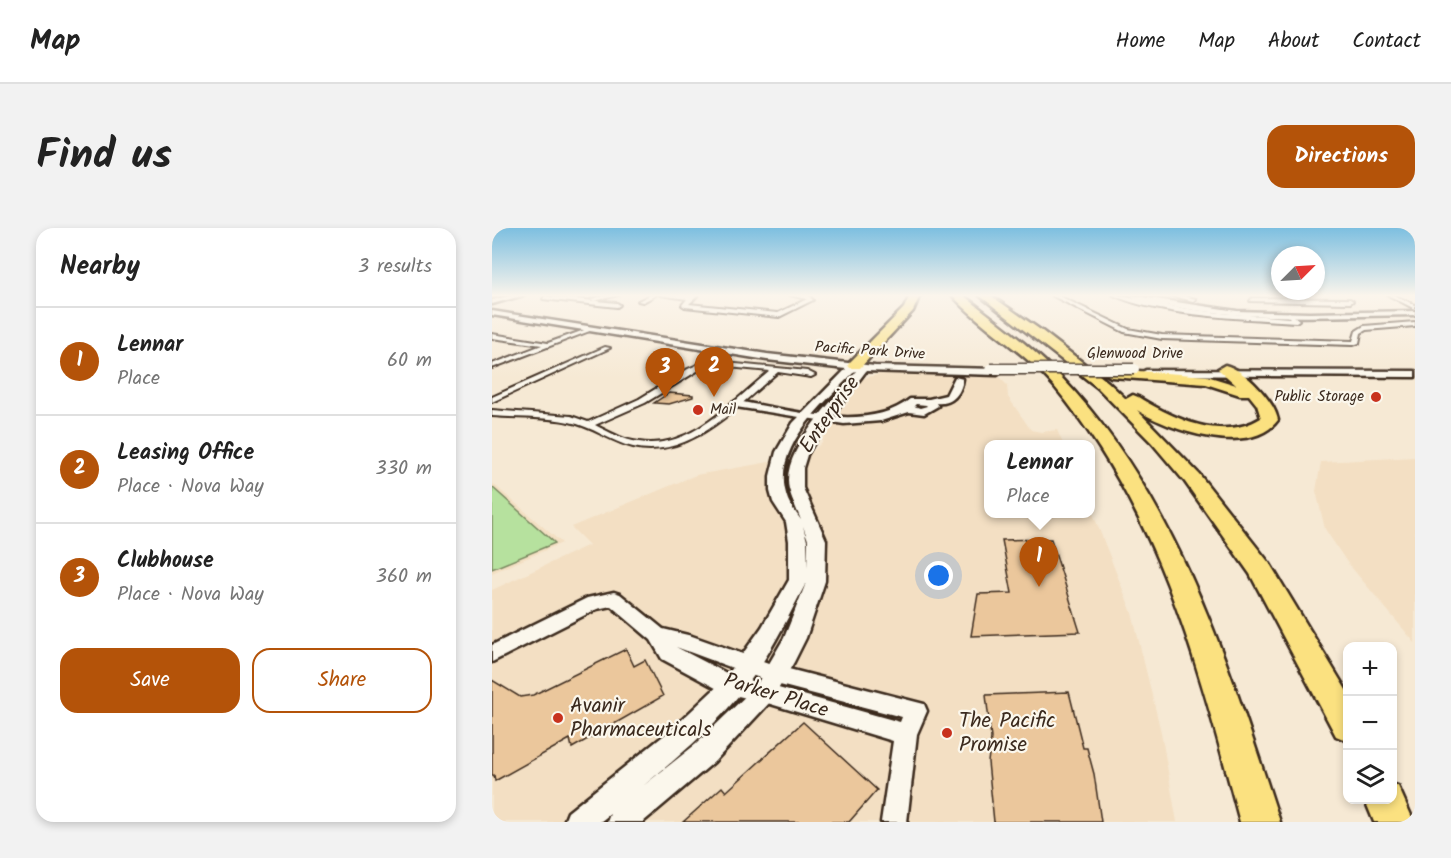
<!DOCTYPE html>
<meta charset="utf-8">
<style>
body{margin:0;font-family:Kalam,sans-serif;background:#f2f2f2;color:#222}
.controls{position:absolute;right:18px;bottom:18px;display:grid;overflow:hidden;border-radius:12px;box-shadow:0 3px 9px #0003}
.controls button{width:54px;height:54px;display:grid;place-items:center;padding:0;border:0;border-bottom:2px solid #e0e0e0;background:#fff;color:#222;font:30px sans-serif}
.compass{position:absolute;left:779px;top:18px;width:54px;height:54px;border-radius:50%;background:#fff;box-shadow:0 3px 9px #0003;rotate:66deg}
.you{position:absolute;left:447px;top:348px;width:21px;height:21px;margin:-15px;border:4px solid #fff;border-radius:50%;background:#1a73e8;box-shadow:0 0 0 9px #1a73e833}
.badge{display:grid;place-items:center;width:39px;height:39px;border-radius:50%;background:#b45309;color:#fff;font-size:20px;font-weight:700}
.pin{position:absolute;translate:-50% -50px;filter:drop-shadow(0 2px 3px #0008)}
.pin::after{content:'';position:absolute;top:32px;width:21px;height:18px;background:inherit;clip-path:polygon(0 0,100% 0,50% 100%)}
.popup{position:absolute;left:492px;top:212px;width:111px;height:78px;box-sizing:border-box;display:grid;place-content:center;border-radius:12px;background:#fff;filter:drop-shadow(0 2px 4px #0005);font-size:20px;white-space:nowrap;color:#767676}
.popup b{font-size:22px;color:#222}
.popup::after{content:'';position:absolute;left:50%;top:100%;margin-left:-12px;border:12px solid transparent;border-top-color:#fff}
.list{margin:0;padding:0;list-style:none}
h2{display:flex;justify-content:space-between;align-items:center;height:78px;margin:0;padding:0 24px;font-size:26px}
h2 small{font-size:20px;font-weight:400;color:#767676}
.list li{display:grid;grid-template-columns:39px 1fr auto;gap:18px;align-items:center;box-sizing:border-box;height:108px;padding:0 24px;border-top:2px solid #e0e0e0}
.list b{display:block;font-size:22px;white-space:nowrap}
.list p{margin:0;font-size:20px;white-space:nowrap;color:#767676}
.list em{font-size:20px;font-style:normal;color:#767676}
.actions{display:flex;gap:12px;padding:18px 24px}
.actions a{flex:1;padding:14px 0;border:2px solid #b45309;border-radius:18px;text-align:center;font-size:21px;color:#b45309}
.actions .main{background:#b45309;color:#fff}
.icon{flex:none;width:33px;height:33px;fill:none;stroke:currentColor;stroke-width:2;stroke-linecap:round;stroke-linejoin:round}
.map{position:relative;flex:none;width:923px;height:594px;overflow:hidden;border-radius:18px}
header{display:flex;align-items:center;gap:36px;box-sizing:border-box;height:84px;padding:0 30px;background:#fff;border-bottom:2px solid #e0e0e0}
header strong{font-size:28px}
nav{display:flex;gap:33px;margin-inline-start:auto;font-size:21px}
.intro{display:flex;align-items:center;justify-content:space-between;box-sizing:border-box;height:144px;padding:0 36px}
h1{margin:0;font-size:42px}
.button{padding:15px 27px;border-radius:18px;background:#b45309;color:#fff;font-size:21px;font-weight:700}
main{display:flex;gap:36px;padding:0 36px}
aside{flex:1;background:#fff;border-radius:18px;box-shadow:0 3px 9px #0003}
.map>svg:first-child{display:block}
.built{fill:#f3dfc3}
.green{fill:#b6e19e;stroke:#78865e;stroke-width:1.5}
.building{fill:#ebc79c;stroke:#3b2a1e;stroke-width:1.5}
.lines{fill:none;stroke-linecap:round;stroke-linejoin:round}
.minor-casing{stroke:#3b2a1e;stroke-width:4}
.tertiary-casing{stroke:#3b2a1e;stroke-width:5}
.secondary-casing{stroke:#3b2a1e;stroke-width:5}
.motorway-casing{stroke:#3b2a1e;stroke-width:5}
.minor{fill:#fbf7ec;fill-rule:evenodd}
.tertiary{fill:#fbf7ec;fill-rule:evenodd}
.secondary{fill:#fbf7ec;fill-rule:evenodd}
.motorway{fill:#fbe180;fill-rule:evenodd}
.secondary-bridge-casing{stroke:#3b2a1e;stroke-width:13;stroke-linecap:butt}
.secondary-bridge{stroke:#fbf7ec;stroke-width:10}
.poi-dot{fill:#c8321e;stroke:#fbf7ec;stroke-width:2}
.labels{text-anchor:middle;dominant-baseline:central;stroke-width:4.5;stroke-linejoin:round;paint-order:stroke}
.far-street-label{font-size:15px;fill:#3b2a1e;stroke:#fbf7ec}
.far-poi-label{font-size:15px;fill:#3b2a1e;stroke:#fbf7ec;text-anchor:end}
.near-street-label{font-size:21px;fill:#3b2a1e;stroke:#fbf7ec}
.near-poi-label{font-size:21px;fill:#3b2a1e;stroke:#fbf7ec;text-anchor:start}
</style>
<header>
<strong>Map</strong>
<nav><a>Home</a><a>Map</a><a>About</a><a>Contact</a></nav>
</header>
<div class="intro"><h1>Find us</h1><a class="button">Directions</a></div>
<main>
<aside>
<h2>Nearby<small>3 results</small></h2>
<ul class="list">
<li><span class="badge">1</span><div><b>Lennar</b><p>Place</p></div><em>60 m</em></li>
<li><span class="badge">2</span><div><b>Leasing Office</b><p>Place · Nova Way</p></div><em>330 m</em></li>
<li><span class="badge">3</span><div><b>Clubhouse</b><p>Place · Nova Way</p></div><em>360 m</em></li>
</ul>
<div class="actions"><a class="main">Save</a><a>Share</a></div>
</aside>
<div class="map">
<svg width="923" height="594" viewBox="0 0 923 594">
<rect width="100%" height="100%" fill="#f6e9d4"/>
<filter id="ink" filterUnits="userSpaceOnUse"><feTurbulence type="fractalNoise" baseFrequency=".0167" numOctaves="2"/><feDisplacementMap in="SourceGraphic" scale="12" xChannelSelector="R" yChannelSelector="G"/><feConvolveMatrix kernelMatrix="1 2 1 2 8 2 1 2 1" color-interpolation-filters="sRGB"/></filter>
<g filter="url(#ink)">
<g class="built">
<path d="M391 145 507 149 515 157 516 169 539 202 549 204 565 202 571 216H496V286H598V278L640 385 669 504 685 594H0V362L97 317 79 299 204 247 317 227 330 214 335 199 342 197 348 186 346 183 355 177 369 151Z"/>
<path d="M923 229V415L854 333 833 301 824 263 829 234Z"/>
<path d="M0 255 70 315 0 345Z"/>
</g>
<path class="green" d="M0 259 63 315 0 341Z"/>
<g class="building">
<path d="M177 165 201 167V169L177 176 162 175Z"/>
<path d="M559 311 588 404 479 408 486 366 520 365 510 312Z"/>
<path d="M134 421 142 438 153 432 171 468 80 520 78 511 3 553 2 547 0 548V452L28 469 41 467Z"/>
<path d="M577 464 591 520H595L602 546 609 594H502L496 534 499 510 494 467Z"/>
<path d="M311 494 385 562 357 594H191L230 559 234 564Z"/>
</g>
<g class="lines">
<defs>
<g id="minor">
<path d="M115 67H126L102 73 99 71Z"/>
<path d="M158 67H164L151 74 146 73Z"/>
<path d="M168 67H206L197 76 286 85 315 71 298 67H316L321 72 287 89 193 79 190 77 195 71Z"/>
<path d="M559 67H565L636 101 670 107 861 113 864 103 872 98 923 94V98L874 102 869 105 867 115 861 117 670 111 632 104Z"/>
<path d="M621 67C640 67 669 77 690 80 726 86 762 87 798 90L794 86 797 84 807 92 804 94C750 90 669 89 621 67Z"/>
<path d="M677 67H688L704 71 701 73Z"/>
<path d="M896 67H902L923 77V81Z"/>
<path d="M53 68 125 75 128 77 125 79 51 71Z"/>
<path d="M760 70 858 71 861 73 858 75 758 73Z"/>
<path d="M98 100 103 101 0 140V136L50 117 0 110V106L56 115Z"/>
<path d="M113 119 118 120 0 174V169Z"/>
<path d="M214 133 315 143 323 147 319 149 286 144C246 177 199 232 141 219 119 214 100 198 77 194 53 189 25 190 0 188V182L79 188 96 194 147 171 196 141ZM215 137 278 143C242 172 198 223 147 214 131 212 117 204 103 197L153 175Z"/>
</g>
<g id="tertiary">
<path d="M21 67H32L0 76V72Z"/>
<path d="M637 67 745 83 817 85 923 83V87C845 88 767 93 690 80 673 77 652 75 637 67Z"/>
<path d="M463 149 471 151C469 166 460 177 444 175L446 178 432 186 417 184 389 193 352 196 244 179 239 176 244 173C296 181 376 206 418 171H437L454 167ZM424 176 434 177 435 178 428 180 422 178Z"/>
<path d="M122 364 128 366 171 401 200 408 285 438 432 476 435 483 425 506 415 594H389L401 513 272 474 233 465 170 431 159 412 119 378 105 381 0 434V417L95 370ZM184 419 284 456 410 489 408 494 272 456 244 450Z"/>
</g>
<g id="secondary">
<path d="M0 83 275 126 383 138 505 141 510 144 505 147 374 143 328 204 315 227 311 240V260L334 312 333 353 314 410 302 434 280 472 222 534 151 594H115L118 586 108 594H72L76 584 180 501 232 452 270 399 297 352V313L294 294 281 274 278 263V248L284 224 301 195 354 141 275 132 0 87ZM363 143 364 144C342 172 288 223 297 261 300 272 305 282 309 292 305 286 299 279 296 272 276 221 332 176 363 143ZM311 298 316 312 315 340V313ZM314 355 292 410 264 458 204 516 151 558C185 530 220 501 248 466 275 433 294 393 314 355Z"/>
<path d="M654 142 923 143V149L650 147 649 145Z"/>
</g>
<g id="motorway">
<path d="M418 67H428L421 83 368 140H358L356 137 358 134 412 80Z"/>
<path d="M460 67H471C504 93 539 118 569 149 686 270 737 438 788 594H748C706 438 668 285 562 158 532 123 491 101 460 67Z"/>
<path d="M487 67H498L550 103 616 154 634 171 641 167 646 169C682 191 730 214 769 190L765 177 757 167H748L714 156 619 149 612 145 619 141 715 148 744 157 726 141 733 137C753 142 782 172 786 192 758 230 677 202 645 182L707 246 778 336 856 465V513L844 508 758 346 693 254 660 215 606 160Z"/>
<path d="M900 556 906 558 922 594H882L873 572H900Z"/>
</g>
</defs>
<use href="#minor" class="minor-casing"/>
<use href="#tertiary" class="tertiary-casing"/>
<use href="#secondary" class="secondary-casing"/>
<use href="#motorway" class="motorway-casing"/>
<use href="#minor" class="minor"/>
<use href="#tertiary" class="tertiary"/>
<use href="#secondary" class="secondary"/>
<use href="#motorway" class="motorway"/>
<defs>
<path id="secondary-bridge" d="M499 141H642"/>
</defs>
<use href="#secondary-bridge" class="secondary-bridge-casing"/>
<use href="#secondary-bridge" class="secondary-bridge"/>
</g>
</g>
<linearGradient id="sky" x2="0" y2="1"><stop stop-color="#7dbfe0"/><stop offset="0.45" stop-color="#fbf5ec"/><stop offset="1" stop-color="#fbf5ec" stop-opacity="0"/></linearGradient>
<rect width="923" height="150" fill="url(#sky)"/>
<g class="poi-dot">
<circle cx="884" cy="169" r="6"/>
<circle cx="206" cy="182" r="6"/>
<circle cx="66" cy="490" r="6"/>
<circle cx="455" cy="505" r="6"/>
</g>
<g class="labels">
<g class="far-street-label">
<text transform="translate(378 123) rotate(4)">Pacific Park Drive</text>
<text x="643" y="126">Glenwood Drive</text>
</g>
<g class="far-poi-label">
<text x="872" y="169">Public Storage</text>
<text x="218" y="182" text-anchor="start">Mail</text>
</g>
<g class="near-street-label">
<text transform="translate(338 187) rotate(-55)">Enterprise</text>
<text transform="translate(284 468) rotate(17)">Parker Place</text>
</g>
<g class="near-poi-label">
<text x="78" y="478">Avanir<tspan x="78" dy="24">Pharmaceuticals</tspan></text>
<text x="467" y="493">The Pacific<tspan x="467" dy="24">Promise</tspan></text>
</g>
</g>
</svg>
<div class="controls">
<button>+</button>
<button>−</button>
<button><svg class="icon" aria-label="layers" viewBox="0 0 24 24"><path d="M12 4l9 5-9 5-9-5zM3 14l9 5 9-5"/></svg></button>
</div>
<svg class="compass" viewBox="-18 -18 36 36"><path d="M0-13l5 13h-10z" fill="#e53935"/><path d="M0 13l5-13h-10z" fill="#767676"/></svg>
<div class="you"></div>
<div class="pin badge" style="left:547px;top:359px">1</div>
<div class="popup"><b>Lennar</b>Place</div>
<div class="pin badge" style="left:222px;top:169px">2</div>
<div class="pin badge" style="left:173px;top:170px">3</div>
</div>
</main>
